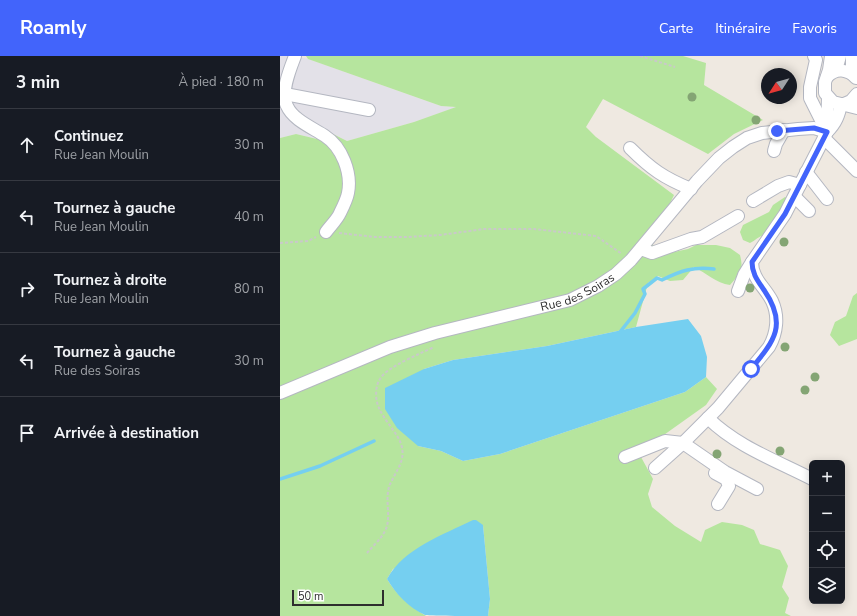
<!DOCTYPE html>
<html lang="fr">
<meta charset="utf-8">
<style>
body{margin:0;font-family:"Nunito Sans",sans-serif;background:#20242c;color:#f1f3f6}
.controls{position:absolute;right:12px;bottom:12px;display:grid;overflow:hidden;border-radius:6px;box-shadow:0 2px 10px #0003}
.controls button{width:36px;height:36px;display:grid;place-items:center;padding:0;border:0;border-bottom:1px solid #363941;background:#171b24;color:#f1f3f6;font:20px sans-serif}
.compass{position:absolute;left:481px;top:12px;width:36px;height:36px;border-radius:50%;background:#171b24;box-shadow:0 2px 10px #0003;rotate:234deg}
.scale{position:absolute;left:12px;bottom:10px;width:92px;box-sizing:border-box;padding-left:4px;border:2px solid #2e2e2e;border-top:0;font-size:11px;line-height:14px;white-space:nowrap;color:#2e2e2e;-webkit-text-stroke:3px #fff;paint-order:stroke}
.stop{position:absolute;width:12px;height:12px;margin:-9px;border:3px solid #4264fb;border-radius:50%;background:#fff}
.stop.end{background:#4264fb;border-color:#fff;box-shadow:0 1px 4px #0008}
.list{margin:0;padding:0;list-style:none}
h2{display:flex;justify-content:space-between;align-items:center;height:52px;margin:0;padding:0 16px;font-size:17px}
h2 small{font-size:13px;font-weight:400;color:#9ea1a6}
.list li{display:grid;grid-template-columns:26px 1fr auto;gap:12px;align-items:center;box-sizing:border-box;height:72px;padding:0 16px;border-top:1px solid #363941}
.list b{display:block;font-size:15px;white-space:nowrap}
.list p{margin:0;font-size:13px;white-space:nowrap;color:#9ea1a6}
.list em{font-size:13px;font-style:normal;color:#9ea1a6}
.icon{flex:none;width:22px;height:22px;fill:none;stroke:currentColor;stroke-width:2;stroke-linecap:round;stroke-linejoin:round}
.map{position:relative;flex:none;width:577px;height:560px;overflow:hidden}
header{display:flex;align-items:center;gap:24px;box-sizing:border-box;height:56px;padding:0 20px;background:#4264fb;color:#fff}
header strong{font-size:19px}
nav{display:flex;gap:22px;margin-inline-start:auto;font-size:14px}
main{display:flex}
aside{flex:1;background:#171b24}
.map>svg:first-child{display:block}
.industrial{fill:#e3e1e8}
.green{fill:#b6e59e}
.water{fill:#75cff0}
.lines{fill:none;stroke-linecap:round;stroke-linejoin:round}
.stream{stroke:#75cff0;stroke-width:3.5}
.minor-casing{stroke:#b4b7c1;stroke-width:14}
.path{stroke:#c9c9c9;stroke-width:2;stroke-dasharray:3 2;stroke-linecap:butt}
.minor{stroke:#fff;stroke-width:12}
.tree{fill:#84a574}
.route{stroke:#4264fb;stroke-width:5}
.labels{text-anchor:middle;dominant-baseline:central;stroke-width:4;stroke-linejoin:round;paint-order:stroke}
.street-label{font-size:12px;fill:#2e2e2e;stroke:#fff}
</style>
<header>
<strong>Roamly</strong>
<nav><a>Carte</a><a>Itinéraire</a><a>Favoris</a></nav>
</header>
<main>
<aside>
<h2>3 min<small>À pied · 180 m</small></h2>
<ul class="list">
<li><svg class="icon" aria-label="ahead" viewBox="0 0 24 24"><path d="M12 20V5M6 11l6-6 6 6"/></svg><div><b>Continuez</b><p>Rue Jean Moulin</p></div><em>30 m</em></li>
<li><svg class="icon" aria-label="left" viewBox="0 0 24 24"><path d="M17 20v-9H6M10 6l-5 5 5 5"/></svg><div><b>Tournez à gauche</b><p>Rue Jean Moulin</p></div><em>40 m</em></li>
<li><svg class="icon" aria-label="right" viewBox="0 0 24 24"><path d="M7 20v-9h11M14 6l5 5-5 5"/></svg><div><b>Tournez à droite</b><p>Rue Jean Moulin</p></div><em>80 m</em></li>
<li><svg class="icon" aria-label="left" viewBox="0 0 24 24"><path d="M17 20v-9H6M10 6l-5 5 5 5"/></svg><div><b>Tournez à gauche</b><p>Rue des Soiras</p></div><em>30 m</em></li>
<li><svg class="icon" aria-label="arrive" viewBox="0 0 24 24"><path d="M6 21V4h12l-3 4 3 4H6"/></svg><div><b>Arrivée à destination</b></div></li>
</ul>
</aside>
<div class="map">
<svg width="577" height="560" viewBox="0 0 577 560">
<rect width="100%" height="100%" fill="#efe9e1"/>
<path class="industrial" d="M0 0H14L28 3 161 50 177 51 134 66 67 85 43 73 37 83 16 78 0 82Z"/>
<g class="green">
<path d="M26 0H403L426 7 424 29 483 64 454 78 428 98 323 43 306 71 316 81 394 139 372 185 375 200 408 193 416 189H436L450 192 460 199C464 215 460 217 450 229 436 227 426 217 414 211L403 224 390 225 378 220 368 227 356 271 267 290 173 304 144 313 138 390 161 395 183 405 220 398 405 336 426 321 437 333 426 349 381 381 361 401 373 423 368 438 372 451 395 470 421 486 425 474 442 466 462 469 474 474 480 488 500 494 508 510 502 531 509 542 505 557 511 560H208L210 543 203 469 113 513 107 523C117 540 130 550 146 560H0V82L16 78 37 83 43 73 67 85 134 66 176 51 161 50 28 3Z"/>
<path d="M505 141 510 144 487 178C480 179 476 184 470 187L463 184 460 176 463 169 489 156 493 149Z"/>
<path d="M577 237V283L559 290 550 279 555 266 566 260 573 240Z"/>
</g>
<g class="water">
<path d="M408 263 421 280 427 301 426 321 405 336 220 398 183 405 161 395 138 390 117 372 105 353V332L144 313 173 304 267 290 356 271Z"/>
<path d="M193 464H196L203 469 210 543 208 560C197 560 152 560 145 559 129 552 116 538 107 523 124 492 163 479 193 464Z"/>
</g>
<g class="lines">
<g class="stream">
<path d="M340 276 355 257 365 238 363 233 377 222 382 224C400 215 414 210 434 213"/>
<path d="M0 423 40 410 94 385"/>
</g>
<defs>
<g id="minor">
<path d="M15 0C10 13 0 37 7 50 13 64 33 72 45 80 62 91 72 117 68 137 67 143 63 151 60 157 57 164 50 170 46 176"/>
<path d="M534 0 536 4 530 31V42L547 76"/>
<path d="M551 0 549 14 545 26V37L553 46 577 52"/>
<path d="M572 0V18L576 22"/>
<path d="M556 14 560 0"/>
<path d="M547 21C557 11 566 14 577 21"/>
<path d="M5 38 89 54"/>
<path d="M564 48 571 45 577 38"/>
<path d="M547 75 548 42"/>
<path d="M544 82 577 115"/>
<path d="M350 92C371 113 384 122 411 133"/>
<path d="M494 95 496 88 504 74"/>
<path d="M526 116 547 143"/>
<path d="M515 141 529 155"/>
<path d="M473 145 498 130 509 126 520 129"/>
<path d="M361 193 372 197 411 183 422 181 458 160"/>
<path d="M458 235 464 219 472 206"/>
<path id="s1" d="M0 337 110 291 155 277 290 244 318 230 336 218 351 204 417 125 439 102 453 91 467 82 482 77 518 73 534 72 547 76"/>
<path d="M428 362C456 390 497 405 532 423"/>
<path d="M345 401 385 385 403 387 445 416 477 433"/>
<path d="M375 412 403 387 438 352 489 291C497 277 499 260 492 245 485 231 472 223 472 206L505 158 547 76C556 67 559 59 561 48"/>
<path d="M435 417 446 423 449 430 438 448"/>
</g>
</defs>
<use href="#minor" class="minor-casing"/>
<g class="path">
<path d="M360 0 395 11"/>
<path d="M59 177 95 181H127L160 179 204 173H254L316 180 342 198"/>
<path d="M0 187 28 185 36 181"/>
<path d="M87 497C93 490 102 482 106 473 111 460 105 445 109 431 114 417 127 405 121 388 118 378 104 364 99 352 95 344 95 330 100 323 106 311 142 297 154 291"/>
</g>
<use href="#minor" class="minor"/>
</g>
<g class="tree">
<circle cx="412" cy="41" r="4.5"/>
<circle cx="476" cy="64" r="4.5"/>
<circle cx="504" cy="186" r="4.5"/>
<circle cx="470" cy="232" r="4.5"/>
<circle cx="505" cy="291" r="4.5"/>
<circle cx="535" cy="321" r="4.5"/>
<circle cx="525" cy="334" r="4.5"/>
<circle cx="500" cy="395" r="4.5"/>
<circle cx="437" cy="398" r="4.5"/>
</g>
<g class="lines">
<path class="route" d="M471 313C494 285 508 269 484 234 478 225 472 218 472 206L505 158 547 76 534 72 497 75"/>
</g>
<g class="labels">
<g class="street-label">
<text stroke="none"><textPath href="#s1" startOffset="315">Rue des Soiras</textPath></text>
</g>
</g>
</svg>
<div class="controls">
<button>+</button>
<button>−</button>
<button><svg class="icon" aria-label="locate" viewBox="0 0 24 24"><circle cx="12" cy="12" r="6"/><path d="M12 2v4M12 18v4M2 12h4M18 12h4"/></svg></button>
<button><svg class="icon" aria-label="layers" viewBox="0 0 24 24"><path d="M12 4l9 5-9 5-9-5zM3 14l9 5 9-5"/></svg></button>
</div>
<svg class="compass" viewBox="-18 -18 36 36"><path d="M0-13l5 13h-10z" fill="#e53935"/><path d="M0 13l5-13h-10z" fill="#9ea1a6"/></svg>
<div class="scale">50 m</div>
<div class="stop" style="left:471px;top:313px"></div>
<div class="stop end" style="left:497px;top:75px"></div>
</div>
</main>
